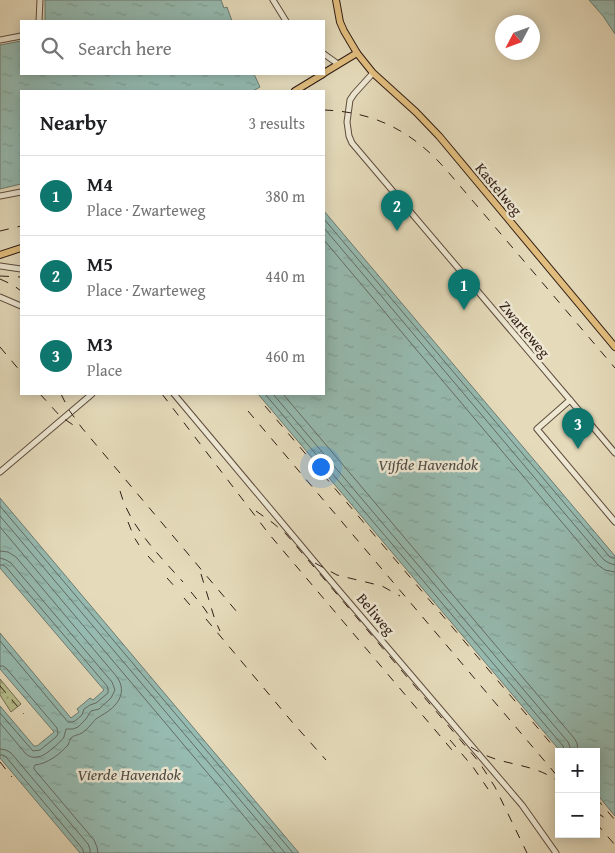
<!DOCTYPE html>
<meta charset="utf-8">
<style>
body{margin:0;font-family:"Gentium Book Plus",serif;background:#f2f2f2;color:#202124}
.controls{position:absolute;right:15px;bottom:15px;display:grid;overflow:hidden;border-radius:0px;box-shadow:0 2px 12px #0003}
.controls button{width:45px;height:45px;display:grid;place-items:center;padding:0;border:0;border-bottom:1px solid #e0e0e0;background:#fff;color:#202124;font:25px sans-serif}
.compass{position:absolute;left:495px;top:15px;width:45px;height:45px;border-radius:50%;background:#fff;box-shadow:0 2px 12px #0003;rotate:229deg}
.you{position:absolute;left:320px;top:466px;width:18px;height:18px;margin:-12px;border:4px solid #fff;border-radius:50%;background:#1a73e8;box-shadow:0 0 0 8px #1a73e833}
.badge{display:grid;place-items:center;width:32px;height:32px;border-radius:50%;background:#0f766e;color:#fff;font-size:16px;font-weight:700}
.pin{position:absolute;translate:-50% -41px;filter:drop-shadow(0 1px 2px #0008)}
.pin::after{content:'';position:absolute;top:26px;width:18px;height:15px;background:inherit;clip-path:polygon(0 0,100% 0,50% 100%)}
.list{margin:0;padding:0;list-style:none}
h2{display:flex;justify-content:space-between;align-items:center;height:65px;margin:0;padding:0 20px;font-size:21px}
h2 small{font-size:16px;font-weight:400;color:#757577}
.list li{display:grid;grid-template-columns:32px 1fr auto;gap:15px;align-items:center;box-sizing:border-box;height:80px;padding:0 20px;border-top:1px solid #e0e0e0}
.list b{display:block;font-size:19px;white-space:nowrap}
.list p{margin:0;font-size:16px;white-space:nowrap;color:#757577}
.list em{font-size:16px;font-style:normal;color:#757577}
.icon{flex:none;width:28px;height:28px;fill:none;stroke:currentColor;stroke-width:2;stroke-linecap:round;stroke-linejoin:round}
.map{position:relative;flex:none;width:615px;height:853px;overflow:hidden}
.search{position:absolute;background:#fff;box-shadow:0 2px 12px #0003;left:20px;top:20px;width:305px;height:55px;display:flex;align-items:center;gap:12px;box-sizing:border-box;padding:0 18px;border-radius:0px;color:#757577;font-size:19px}
.panel{position:absolute;background:#fff;box-shadow:0 2px 12px #0003;left:20px;top:90px;width:305px;height:305px;border-radius:0px}
.map>svg:first-child{display:block}
.green{fill:url(#green-dots);stroke:#746e52}
.water{fill:url(#water-ripples);stroke:#6e7c73}
.lines{fill:none;stroke-linecap:round;stroke-linejoin:round}
.shore{stroke:#646c63;stroke-width:1}
.minor-casing{stroke:#5e4c3e;stroke-width:7}
.major-casing{stroke:#311d15;stroke-width:8}
.minor{stroke:#eee8d3;stroke-width:5}
.major{stroke:#e2be7e;stroke-width:6}
.rail{stroke:#311d15;stroke-width:1;stroke-dasharray:9 9;stroke-linecap:butt}
.labels{text-anchor:middle;dominant-baseline:central;stroke-width:5;stroke-linejoin:round;paint-order:stroke}
.street-label{font-size:15px;fill:#311d15;stroke:#eee8d3}
.water-label{font-size:16px;font-style:italic;fill:#4f4c44;stroke:#eee8d3}
</style>
<div class="map">
<svg width="615" height="853" viewBox="0 0 615 853">
<defs>
<pattern id="green-dots" width="8" height="8" patternUnits="userSpaceOnUse" patternTransform="scale(1.25)"><rect width="8" height="8" fill="#b7c08e"/><path d="M2 2h.1M6 6h.1" fill="none" stroke="#959b73" stroke-width="1.8" stroke-linecap="round"/></pattern>
<pattern id="water-ripples" width="26" height="14" patternUnits="userSpaceOnUse" patternTransform="scale(1.25)"><rect width="26" height="14" fill="#96bbb1"/><path d="M2 4q2-2 4 0t4 0M15 11q2-2 4 0t4 0" fill="none" stroke="#82a097"/></pattern>
</defs>
<rect width="100%" height="100%" fill="#e5dbbb"/>
<filter id="stains"><feTurbulence type="fractalNoise" baseFrequency=".004" numOctaves="4"/><feColorMatrix values="0 0 0 0 .2 0 0 0 0 .09 0 0 0 0 .02 0 0 0 .5 -.17"/></filter>
<radialGradient id="worn" r=".72"><stop offset=".6" stop-color="#630" stop-opacity="0"/><stop offset="1" stop-color="#630" stop-opacity=".3"/></radialGradient>
<path class="green" d="M0 679 21 704 11 712 0 695Z"/>
<g class="water">
<path d="M45 0H221L224 8 227 7 232 21H45Z"/>
<path d="M589 0H615V34L603 16Z"/>
<path d="M21 41V74H254L260 87 253 91H21V184L0 189V45Z"/>
<path d="M324 211 615 556V816L596 793V752H561L258 394H324Z"/>
<path d="M0 498 299 853H80L0 758V706L34 746H37L54 732 0 669V633L71 718 79 712 77 709 90 698 93 700 104 690 0 568Z"/>
</g>
<g class="lines">
<g class="shore">
<path d="M324 219 609 556 612 558H615"/>
<path d="M324 228 604 560 609 563 615 565"/>
<path d="M324 240 598 565 605 570 615 572"/>
<path d="M265 394 563 746 565 752"/>
<path d="M273 394 568 742 570 747 571 752"/>
<path d="M283 394 574 738 577 743 578 752"/>
<path d="M0 506 293 853"/>
<path d="M0 516 285 853"/>
<path d="M0 527 275 853"/>
<path d="M0 551 8 552 16 557 117 677C128 693 117 707 102 715 101 716 97 718 96 719 91 724 89 728 82 733 79 735 74 735 71 738 70 740 69 743 68 745 60 754 47 764 35 765L34 767V769L94 840 97 847 98 853"/>
<path d="M0 558 6 560 11 563 112 682 115 690 111 698 99 709 91 711 86 719 78 727 73 729H66C66 730 64 736 64 737 61 742 44 757 38 757 34 758 30 757 26 754L0 723"/>
<path d="M0 565H3L6 567 107 686 108 689V693L96 703 90 705 84 709 82 715 75 721 72 722H68L0 641"/>
<path d="M0 666H3L6 668 57 728 58 734 56 737 40 750 33 751 0 713"/>
<path d="M0 749 6 750 11 753 88 844 90 849V853"/>
<path d="M0 755H3L6 757 82 848 84 853"/>
</g>
<defs>
<g id="minor">
<path d="M273 0 286 21"/>
<path d="M39 21 40 0"/>
<path d="M0 40 21 36"/>
<path d="M324 54 338 64"/>
<path d="M373 73 354 94 350 100 347 122 349 136 352 143 615 453"/>
<path d="M0 196 21 192"/>
<path d="M0 266 21 269"/>
<path d="M0 297 21 306"/>
<path d="M174 394 330 580 522 805 556 853"/>
<path d="M570 400 537 429 615 522"/>
<path d="M0 472 92 394"/>
</g>
<g id="major">
<path d="M336 0 340 22 344 31 357 53 373 73 416 112 439 136 615 347"/>
<path d="M324 73 357 53"/>
<path d="M295 91 323 74"/>
<path d="M0 255 21 248"/>
</g>
</defs>
<use href="#minor" class="minor-casing"/>
<use href="#major" class="major-casing"/>
<use href="#minor" class="minor"/>
<use href="#major" class="major"/>
<g class="rail">
<path d="M324 110C377 112 415 133 449 173L615 368"/>
<path d="M0 231 21 226"/>
<path d="M0 276 21 277"/>
<path d="M0 279 13 285 21 291"/>
<path d="M0 347 21 372"/>
<path d="M40 394 60 416 79 429"/>
<path d="M61 394 69 410 82 428 237 612"/>
<path d="M162 394 269 534 452 750"/>
<path d="M265 406 559 753"/>
<path d="M248 411 559 778"/>
<path d="M120 491C130 527 159 555 183 582"/>
<path d="M256 511 273 523 286 534 479 762 495 787 527 853"/>
<path d="M128 522 134 537 139 545"/>
<path d="M148 556 158 567"/>
<path d="M315 563 337 575 382 586 400 596"/>
<path d="M201 574 215 620 220 631"/>
<path d="M167 578 176 588"/>
<path d="M191 592 204 608 212 620"/>
<path d="M184 598 195 611"/>
<path d="M206 619 293 723 326 760"/>
<path d="M0 686 24 714"/>
<path d="M450 740 473 767 488 789"/>
<path d="M471 747C499 767 529 761 556 780"/>
<path d="M0 762 12 777"/>
<path d="M596 798 615 820"/>
<path d="M596 812 611 822"/>
<path d="M596 823 615 845"/>
</g>
</g>
<g class="labels">
<g class="street-label">
<text transform="translate(499 189) rotate(50)">Kastelweg</text>
<text transform="translate(525 329) rotate(50)">Zwarteweg</text>
<text transform="translate(376 614) rotate(50)">Beliweg</text>
</g>
<g class="water-label">
<text x="428" y="464">Vijfde Havendok</text>
<text x="129" y="774">Vierde Havendok</text>
</g>
</g>
<rect width="100%" height="100%" filter="url(#stains)"/>
<rect width="100%" height="100%" fill="url(#worn)"/>
</svg>
<div class="controls">
<button>+</button>
<button>−</button>
</div>
<svg class="compass" viewBox="-18 -18 36 36"><path d="M0-13l5 13h-10z" fill="#e53935"/><path d="M0 13l5-13h-10z" fill="#757577"/></svg>
<div class="you"></div>
<div class="pin badge" style="left:464px;top:310px">1</div>
<div class="pin badge" style="left:397px;top:231px">2</div>
<div class="pin badge" style="left:578px;top:449px">3</div>
<div class="search"><svg class="icon" aria-label="search" viewBox="0 0 24 24"><circle cx="10" cy="10" r="6"/><path d="M15 15l6 6"/></svg>Search here</div>
<section class="panel">
<h2>Nearby<small>3 results</small></h2>
<ul class="list">
<li><span class="badge">1</span><div><b>M4</b><p>Place · Zwarteweg</p></div><em>380 m</em></li>
<li><span class="badge">2</span><div><b>M5</b><p>Place · Zwarteweg</p></div><em>440 m</em></li>
<li><span class="badge">3</span><div><b>M3</b><p>Place</p></div><em>460 m</em></li>
</ul>
</section>
</div>
